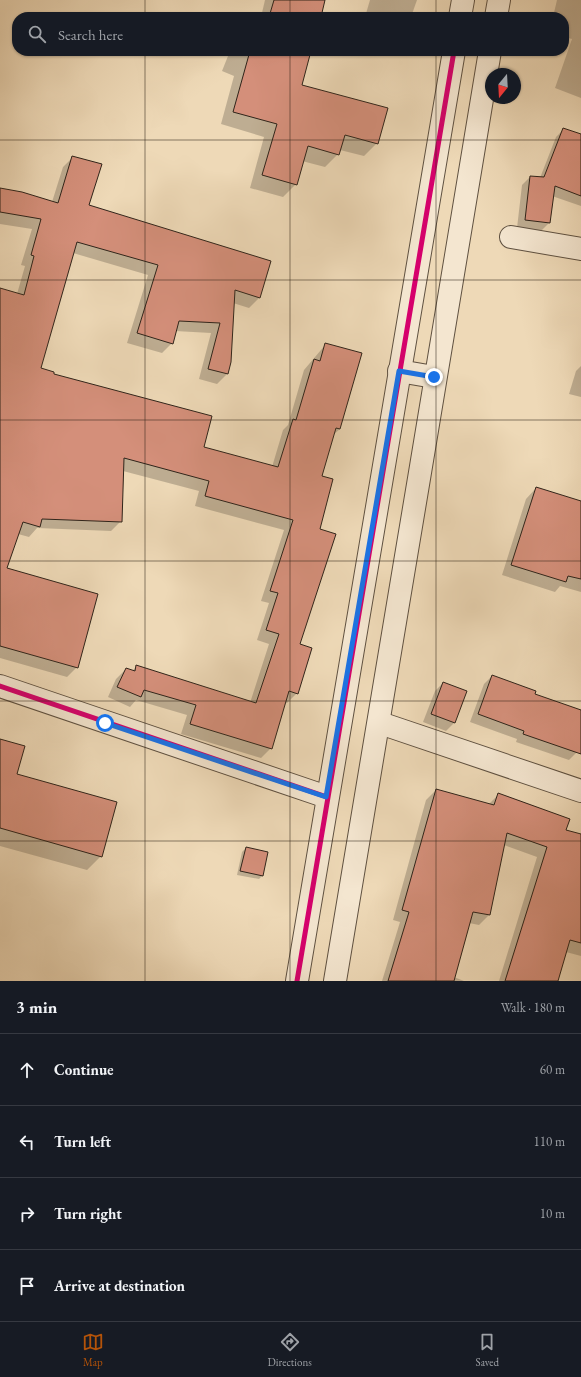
<!DOCTYPE html>
<meta charset="utf-8">
<style>
body{margin:0;font-family:"EB Garamond",serif;background:#242831;color:#f1f3f6}
.compass{position:absolute;left:485px;top:68px;width:36px;height:36px;border-radius:50%;background:#171b24;box-shadow:0 1px 3px #0004;rotate:198deg}
.stop{position:absolute;width:12px;height:12px;margin:-9px;border:3px solid #1a73e8;border-radius:50%;background:#fff}
.stop.end{background:#1a73e8;border-color:#fff;box-shadow:0 1px 4px #0008}
.list{margin:0;padding:0;list-style:none}
h2{display:flex;justify-content:space-between;align-items:center;height:52px;margin:0;padding:0 16px;font-size:17px}
h2 small{font-size:13px;font-weight:400;color:#9ea1a6}
.list li{display:grid;grid-template-columns:26px 1fr auto;gap:12px;align-items:center;box-sizing:border-box;height:72px;padding:0 16px;border-top:1px solid #363941}
.list b{display:block;font-size:15px;white-space:nowrap}
.list em{font-size:13px;font-style:normal;color:#9ea1a6}
.icon{flex:none;width:22px;height:22px;fill:none;stroke:currentColor;stroke-width:2;stroke-linecap:round;stroke-linejoin:round}
.map{position:relative;flex:none;width:581px;height:981px;overflow:hidden}
.search{position:absolute;background:#171b24;box-shadow:0 1px 3px #0004;left:12px;right:12px;top:12px;height:44px;display:flex;align-items:center;gap:10px;box-sizing:border-box;padding:0 14px;border-radius:16px;color:#9ea1a6;font-size:15px}
.sheet{height:340px;background:#171b24}
nav{display:flex;justify-content:space-around;align-items:center;box-sizing:border-box;height:56px;border-top:1px solid #363941;background:#171b24;font-size:11px;color:#9ea1a6}
nav a{display:grid;justify-items:center;gap:2px}
nav .on{color:#b45309}
.map>svg:first-child{display:block}
.shadow{fill:#0003}
.building{fill:#d48f7a;stroke:#2f241a}
.lines{fill:none;stroke-linecap:round;stroke-linejoin:round}
.minor-casing{stroke:#5f5141;stroke-width:24}
.minor{stroke:#f4e6d0;stroke-width:22}
.cycleway-casing{stroke:#f4e6d0;stroke-width:8}
.cycleway{stroke:#d6006c;stroke-width:5}
.route{stroke:#1a73e8;stroke-width:5}
.grid{fill:none;stroke:#2f241a;stroke-width:1;stroke-opacity:0.55}
</style>
<div class="map">
<svg width="581" height="981" viewBox="0 0 581 981">
<rect width="100%" height="100%" fill="#eed9b7"/>
<filter id="stains"><feTurbulence type="fractalNoise" baseFrequency=".005" numOctaves="4"/><feColorMatrix values="0 0 0 0 .2 0 0 0 0 .09 0 0 0 0 .02 0 0 0 .5 -.17"/></filter>
<radialGradient id="worn" r=".72"><stop offset=".6" stop-color="#630" stop-opacity="0"/><stop offset="1" stop-color="#630" stop-opacity=".3"/></radialGradient>
<g class="shadow">
<path d="M265 0H324L320 17H261Z"/>
<path d="M370 0H417L411 17H365Z"/>
<path d="M557 0H581V98L555 88 572 39 564 37V17H553Z"/>
<path d="M230 51H310L301 85 377 143 364 156 340 150 338 154 325 167 302 161 296 184 283 197 250 188 264 137 221 124 234 76 222 71Z"/>
<path d="M387 51H397L395 53Z"/>
<path d="M564 129 581 135V206L552 196 549 223 541 231 517 228 522 185 530 177 540 178 556 137Z"/>
<path d="M73 157 88 206 270 261 259 298 249 308 233 303 227 374 217 384 199 379 211 333 175 331 172 343 162 353 127 343 148 275 73 253 40 369 203 448 272 467 283 430 288 425 304 370 326 344 340 429 333 435 321 477 319 530 299 645 297 693 287 703 285 702 271 748 261 758 181 734 187 715 136 700 130 707 108 697 116 679 126 669 132 671 137 666 250 703 269 644 257 640 269 603 261 601 284 530 195 506 199 491 123 471 121 521 111 531 37 528 29 537 18 534 5 569 77 667 67 677 0 658V289L17 294 25 266 21 265 32 229 0 224V189L52 202 63 167Z"/>
<path d="M581 366V397L569 394 576 371Z"/>
<path d="M536 488 581 502V592L560 586 555 592 502 575 526 499Z"/>
<path d="M492 676 534 695 581 711V739L577 752 569 760 516 742 517 739 470 722 484 684Z"/>
<path d="M443 683 466 692 454 723 446 731 423 722 435 691Z"/>
<path d="M0 740 16 775 101 856 87 870 0 846Z"/>
<path d="M436 790 489 804 499 794 565 831 581 835V956L566 952 557 981H499L537 857 504 845 489 915 479 925 469 923 454 977 464 981H382L400 922 393 920 426 800Z"/>
<path d="M246 848 263 875 259 879 237 875 242 852Z"/>
</g>
<g class="building">
<path d="M274 0H325L321 17H269Z"/>
<path d="M250 51H311L302 85 388 108 378 144 345 135 339 155 308 146 297 185 262 175 277 124 233 112Z"/>
<path d="M563 128 581 134V196L555 186 550 223 525 220 530 176 544 177Z"/>
<path d="M72 156 102 164 89 205 271 261 260 298 235 290 231 362 228 374 208 369 220 323 179 321 173 344 137 333 158 265 77 242 41 368 54 372V374L212 416 204 447 278 467 293 419 296 420 314 359 320 361 325 343 362 353 340 429 336 428 322 476 333 479 320 529 336 534 300 644 312 648 298 694 289 691 272 749 190 724 196 705 144 690 141 697 117 687 126 668 135 671 136 665 256 703 279 634 266 630 278 593 270 591 293 520 205 496 209 481 124 458 122 522 42 519 40 527 23 522 7 568 98 594 78 668 0 646V288L24 295 34 256 31 255 41 219 0 212V188L22 192 58 203Z"/>
<path d="M536 487 581 501V579L568 576 566 582 511 565Z"/>
<path d="M492 675 536 691 535 694 581 710V754L523 734 524 731 478 714Z"/>
<path d="M443 682 467 691 455 723 431 714Z"/>
<path d="M0 739 25 746 17 774 117 802 102 857 0 828Z"/>
<path d="M436 789 494 805 498 793 570 819 566 830 581 834V943L570 940 558 981H505L547 847 507 833 490 915 473 912 454 981H388L409 912 402 910Z"/>
<path d="M246 847 268 852 263 876 240 871Z"/>
</g>
<g class="lines">
<defs>
<g id="minor">
<path d="M460 17 463 0"/>
<path d="M496 17 499 0"/>
<path d="M511 237 581 249"/>
<path d="M399 371 434 377"/>
<path d="M0 686 327 797"/>
<path d="M380 723 581 791"/>
<path d="M297 981 454 51"/>
<path d="M335 981C389 671 437 361 490 51"/>
</g>
</defs>
<use href="#minor" class="minor-casing"/>
<use href="#minor" class="minor"/>
<defs>
<g id="cycleway">
<path d="M0 686 327 797"/>
<path d="M297 981 454 51"/>
</g>
</defs>
<use href="#cycleway" class="cycleway-casing"/>
<use href="#cycleway" class="cycleway"/>
</g>
<g class="lines">
<path class="route" d="M105 723 326 797 399 371 434 377"/>
</g>
<path class="grid" d="M145 0V17M290 0V17M436 0V17M145 51V981M290 51V981M436 51V981M0 140H581M0 280H581M0 420H581M0 561H581M0 701H581M0 841H581"/>
<rect width="100%" height="100%" filter="url(#stains)"/>
<rect width="100%" height="100%" fill="url(#worn)"/>
</svg>
<svg class="compass" viewBox="-18 -18 36 36"><path d="M0-13l5 13h-10z" fill="#e53935"/><path d="M0 13l5-13h-10z" fill="#9ea1a6"/></svg>
<div class="stop" style="left:105px;top:723px"></div>
<div class="stop end" style="left:434px;top:377px"></div>
<div class="search"><svg class="icon" aria-label="search" viewBox="0 0 24 24"><circle cx="10" cy="10" r="6"/><path d="M15 15l6 6"/></svg>Search here</div>
</div>
<section class="sheet">
<h2>3 min<small>Walk · 180 m</small></h2>
<ul class="list">
<li><svg class="icon" aria-label="ahead" viewBox="0 0 24 24"><path d="M12 20V5M6 11l6-6 6 6"/></svg><div><b>Continue</b></div><em>60 m</em></li>
<li><svg class="icon" aria-label="left" viewBox="0 0 24 24"><path d="M17 20v-9H6M10 6l-5 5 5 5"/></svg><div><b>Turn left</b></div><em>110 m</em></li>
<li><svg class="icon" aria-label="right" viewBox="0 0 24 24"><path d="M7 20v-9h11M14 6l5 5-5 5"/></svg><div><b>Turn right</b></div><em>10 m</em></li>
<li><svg class="icon" aria-label="arrive" viewBox="0 0 24 24"><path d="M6 21V4h12l-3 4 3 4H6"/></svg><div><b>Arrive at destination</b></div></li>
</ul>
</section>
<nav>
<a class="on"><svg class="icon" aria-label="map" viewBox="0 0 24 24"><path d="M3 6l6-2 6 2 6-2v14l-6 2-6-2-6 2zM9 4v14M15 6v14"/></svg>Map</a>
<a><svg class="icon" aria-label="directions" viewBox="0 0 24 24"><path d="M12 3l9 9-9 9-9-9zM9 14v-3h6M13 9l2 2-2 2"/></svg>Directions</a>
<a><svg class="icon" aria-label="saved" viewBox="0 0 24 24"><path d="M7 4h10v16l-5-4-5 4z"/></svg>Saved</a>
</nav>
